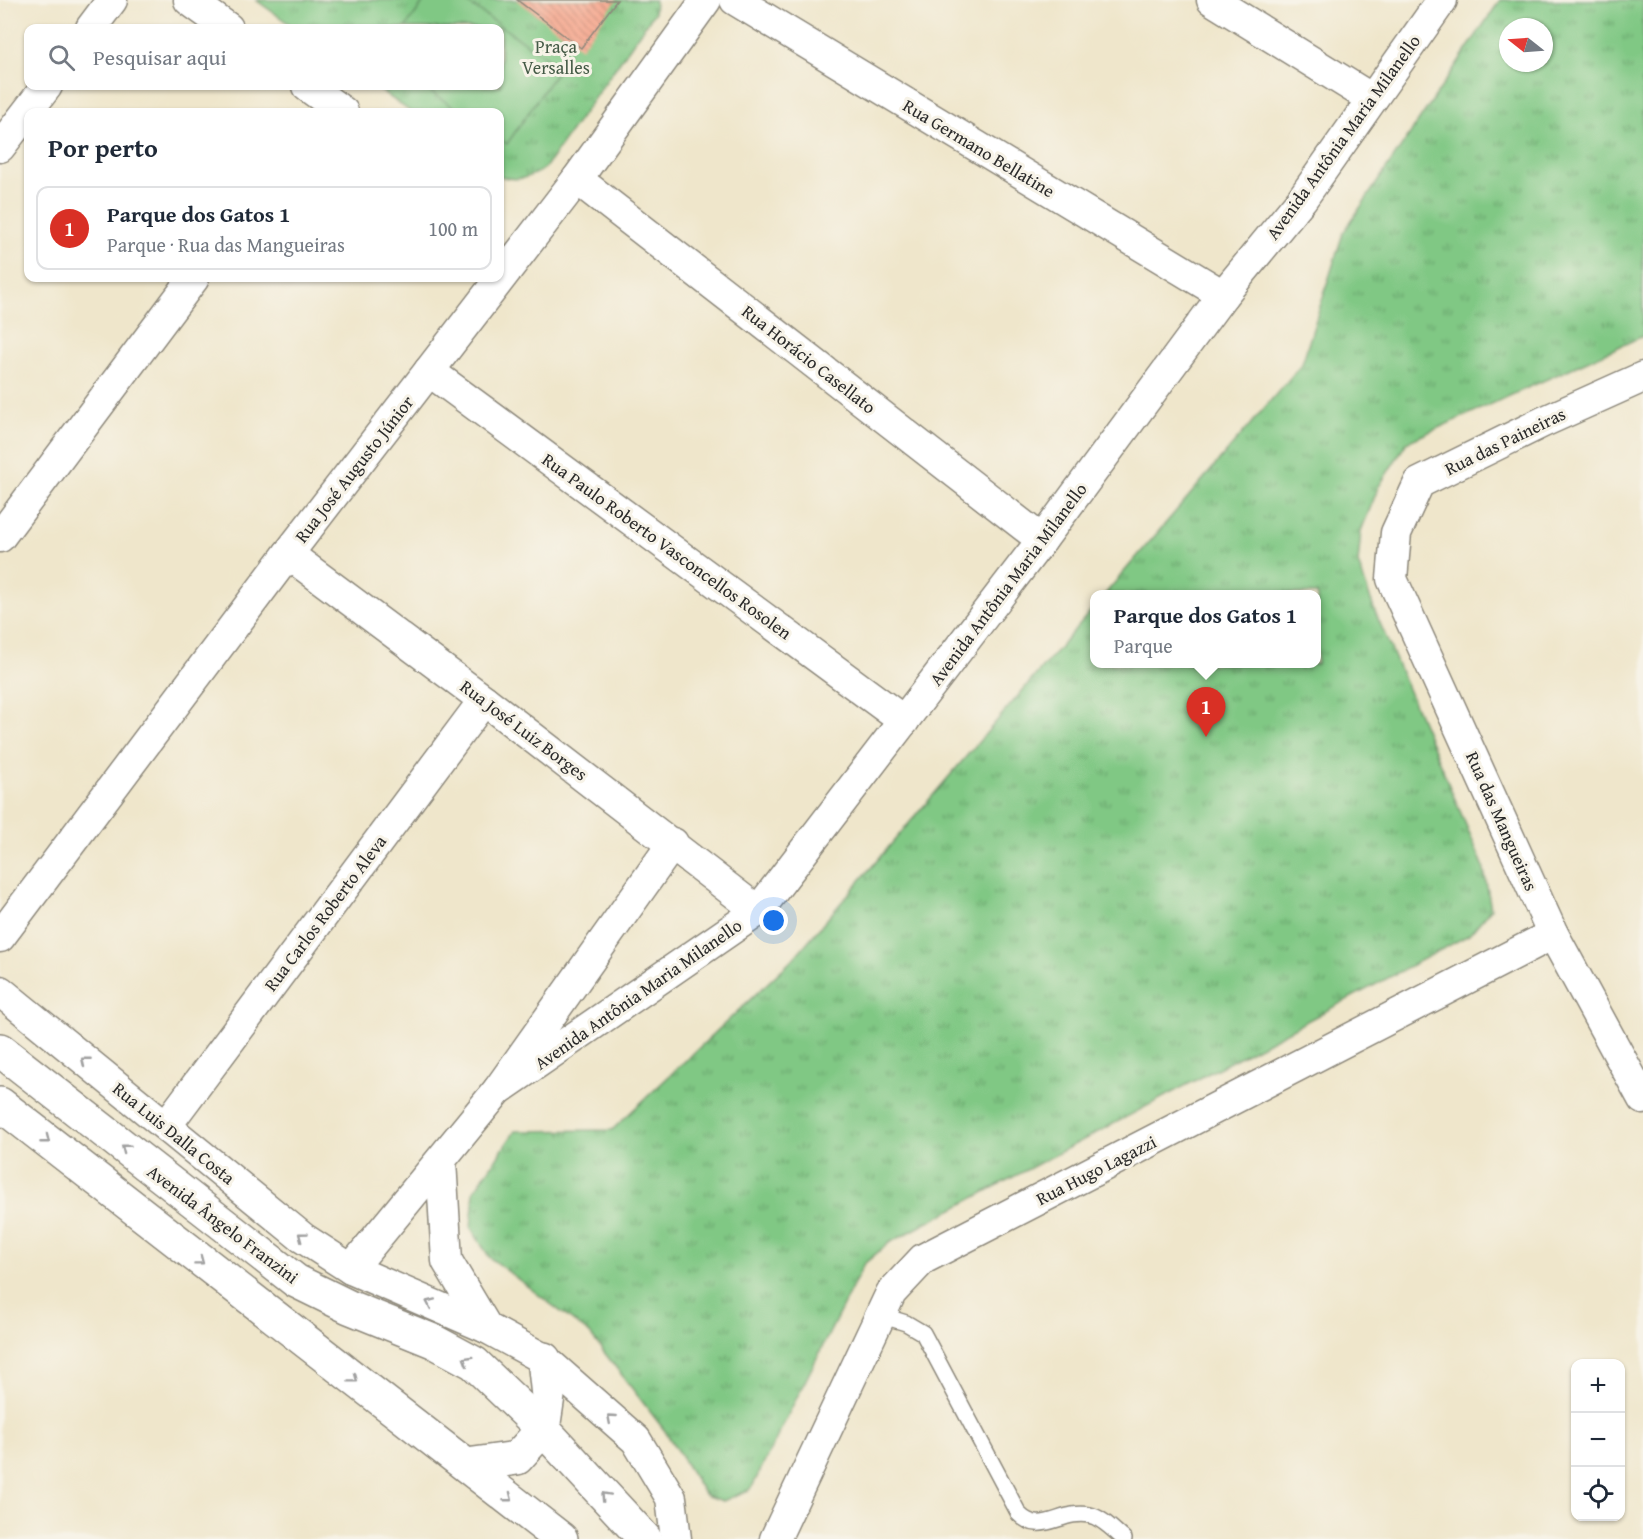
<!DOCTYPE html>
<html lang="pt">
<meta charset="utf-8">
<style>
body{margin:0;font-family:"Gentium Book Plus",serif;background:#f2f2f3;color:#1f2937}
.controls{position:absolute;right:18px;bottom:18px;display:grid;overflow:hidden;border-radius:12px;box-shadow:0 2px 4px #0004}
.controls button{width:54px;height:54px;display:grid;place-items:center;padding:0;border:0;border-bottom:2px solid #e0e1e3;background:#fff;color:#1f2937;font:30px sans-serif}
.compass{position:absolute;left:1499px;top:18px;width:54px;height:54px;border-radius:50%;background:#fff;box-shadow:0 2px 4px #0004;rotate:287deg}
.you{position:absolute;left:774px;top:921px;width:21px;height:21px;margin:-15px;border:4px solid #fff;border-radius:50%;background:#1a73e8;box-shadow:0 0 0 9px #1a73e833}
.badge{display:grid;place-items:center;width:39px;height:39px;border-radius:50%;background:#d93025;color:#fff;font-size:20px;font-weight:700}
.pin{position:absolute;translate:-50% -50px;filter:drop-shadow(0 2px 3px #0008)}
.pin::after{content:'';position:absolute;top:32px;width:21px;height:18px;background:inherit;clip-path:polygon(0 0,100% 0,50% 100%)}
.popup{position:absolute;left:1090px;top:590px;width:231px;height:78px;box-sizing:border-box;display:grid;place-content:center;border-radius:12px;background:#fff;filter:drop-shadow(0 2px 4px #0005);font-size:20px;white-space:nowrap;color:#747a83}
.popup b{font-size:22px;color:#1f2937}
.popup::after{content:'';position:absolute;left:50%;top:100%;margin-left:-12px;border:12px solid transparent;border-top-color:#fff}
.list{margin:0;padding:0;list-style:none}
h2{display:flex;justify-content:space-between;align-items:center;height:78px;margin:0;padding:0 24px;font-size:26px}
h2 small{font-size:20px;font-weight:400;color:#747a83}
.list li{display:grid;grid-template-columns:39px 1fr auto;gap:18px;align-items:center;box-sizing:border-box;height:84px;margin:0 12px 12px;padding:0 12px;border:2px solid #e0e1e3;border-radius:12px}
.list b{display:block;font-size:22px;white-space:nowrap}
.list p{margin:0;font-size:20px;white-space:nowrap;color:#747a83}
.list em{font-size:20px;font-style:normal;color:#747a83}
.icon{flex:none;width:33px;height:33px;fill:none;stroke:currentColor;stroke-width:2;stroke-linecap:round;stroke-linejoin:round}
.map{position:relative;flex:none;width:1643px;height:1539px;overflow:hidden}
.search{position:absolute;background:#fff;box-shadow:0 2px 4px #0004;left:24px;top:24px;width:480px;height:66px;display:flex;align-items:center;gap:15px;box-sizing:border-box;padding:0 21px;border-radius:12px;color:#747a83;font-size:22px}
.panel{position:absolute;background:#fff;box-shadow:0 2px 4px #0004;left:24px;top:108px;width:480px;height:174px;border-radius:12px}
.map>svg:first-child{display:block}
.grass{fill:url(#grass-tufts);stroke:#567a58;stroke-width:1.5;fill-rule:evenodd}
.pitch{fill:#80c884;stroke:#567a58;stroke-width:1.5}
.building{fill:url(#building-back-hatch)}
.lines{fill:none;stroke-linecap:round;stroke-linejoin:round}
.service-casing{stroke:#8d887b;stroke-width:18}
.minor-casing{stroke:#8d887b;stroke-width:33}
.primary-casing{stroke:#8d887b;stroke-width:36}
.service{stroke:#fff;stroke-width:15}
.minor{stroke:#fff;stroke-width:30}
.primary{stroke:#fff;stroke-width:33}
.oneway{stroke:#a0a0a0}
.labels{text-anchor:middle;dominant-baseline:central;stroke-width:6;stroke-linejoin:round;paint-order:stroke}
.park-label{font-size:18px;fill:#445a46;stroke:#f7f3e8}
.street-label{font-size:18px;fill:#2b2b2b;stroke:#f7f3e8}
</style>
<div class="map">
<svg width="1643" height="1539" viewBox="0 0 1643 1539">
<defs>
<pattern id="grass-tufts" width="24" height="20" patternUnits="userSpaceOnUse" patternTransform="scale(1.5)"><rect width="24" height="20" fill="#80c884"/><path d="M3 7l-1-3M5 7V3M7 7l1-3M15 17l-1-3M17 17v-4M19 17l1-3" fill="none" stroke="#69a36c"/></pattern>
<pattern id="building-back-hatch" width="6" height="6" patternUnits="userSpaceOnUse" patternTransform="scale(1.5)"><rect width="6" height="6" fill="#f7a88f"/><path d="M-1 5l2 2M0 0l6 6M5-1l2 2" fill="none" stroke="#c88975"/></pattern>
</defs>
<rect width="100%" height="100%" fill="#f7f3e8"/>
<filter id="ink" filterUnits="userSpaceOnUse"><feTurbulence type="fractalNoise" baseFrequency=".0167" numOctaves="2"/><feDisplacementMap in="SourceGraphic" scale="12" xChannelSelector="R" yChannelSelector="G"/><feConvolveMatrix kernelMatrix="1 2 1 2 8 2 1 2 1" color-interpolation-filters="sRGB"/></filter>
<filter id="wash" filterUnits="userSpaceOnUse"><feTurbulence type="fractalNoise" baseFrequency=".008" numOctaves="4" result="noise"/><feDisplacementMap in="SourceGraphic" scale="24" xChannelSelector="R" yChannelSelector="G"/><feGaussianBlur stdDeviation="1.35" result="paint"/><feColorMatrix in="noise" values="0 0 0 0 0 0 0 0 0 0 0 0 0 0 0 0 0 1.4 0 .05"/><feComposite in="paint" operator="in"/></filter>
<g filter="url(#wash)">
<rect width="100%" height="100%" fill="#efe6cb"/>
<g class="grass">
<path d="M256 0H655L654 13 545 168C530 178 517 182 500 176V112H411L374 86H500V28H295Z"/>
<path d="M1500 0H1643V336L1407 442 1379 486 1361 531 1358 563 1374 609 1483 865 1491 909 1469 935 889 1243 864 1264 751 1489 723 1501 705 1495 665 1431 590 1334 489 1257 471 1228 474 1191 515 1131 612 1130 792 960 1095 606V664H1317V594H1105L1302 364 1343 233ZM1508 27H1544V63H1508Z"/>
</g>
<path class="pitch" d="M425 0H463L560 67 507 144 500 139V112H461L422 86H500V28H405Z"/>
<g id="blocks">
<path class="building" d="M517 0H617L581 48Z"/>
</g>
</g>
<g filter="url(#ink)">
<use href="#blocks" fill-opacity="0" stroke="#8d887b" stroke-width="1.5"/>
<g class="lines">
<defs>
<path id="service" d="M880 1315 906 1323 923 1333 1019 1514C1041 1537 1062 1509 1089 1515 1102 1517 1114 1531 1124 1539"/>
<g id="minor">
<path d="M189 0 228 28"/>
<path d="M735 0 1223 295"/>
<path d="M1212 0 1372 99"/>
<path d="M91 28 112 0"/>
<path d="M307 86 343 112"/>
<path d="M0 147 47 86"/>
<path d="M577 179 1042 540"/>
<path d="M429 371 904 721"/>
<path d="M1643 377 1543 422 1419 483 1396 533 1392 579 1553 934 1643 1099"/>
<path d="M0 537 194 278"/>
<path d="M288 554 484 700 758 911"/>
<path d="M0 937 288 554 577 179 706 0"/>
<path d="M0 991 303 1238 351 1269 487 1328 544 1359 636 1440 671 1498 676 1539"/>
<path d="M498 1090 758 911 1042 540 1223 295 1302 199 1442 0"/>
<path d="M166 1126 484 700"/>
<path d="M441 1161 447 1261 487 1328"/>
<path d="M351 1269 498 1090 673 843"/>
<path d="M775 1539 891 1293 923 1259 1553 934"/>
</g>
<g id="primary">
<path d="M0 1050 296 1281 349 1307 433 1341 474 1363 543 1429 645 1539"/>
<path d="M0 1104 561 1539"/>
<path d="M467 1465 517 1458 543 1429 548 1396 544 1359"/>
</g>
</defs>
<use href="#service" class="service-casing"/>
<use href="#minor" class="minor-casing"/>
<use href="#primary" class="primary-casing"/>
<use href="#service" class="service"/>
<use href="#minor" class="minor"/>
<use href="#primary" class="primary"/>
</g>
<defs><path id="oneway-chevron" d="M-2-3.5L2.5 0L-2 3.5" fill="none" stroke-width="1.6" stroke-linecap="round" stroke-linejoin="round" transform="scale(1.5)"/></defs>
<g class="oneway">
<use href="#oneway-chevron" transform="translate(85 1061) rotate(-141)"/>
<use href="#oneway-chevron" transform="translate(46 1140) rotate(38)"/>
<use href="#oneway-chevron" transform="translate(125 1148) rotate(-142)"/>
<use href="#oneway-chevron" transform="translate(302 1236) rotate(-143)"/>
<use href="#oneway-chevron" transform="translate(200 1261) rotate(37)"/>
<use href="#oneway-chevron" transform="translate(430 1303) rotate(-156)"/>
<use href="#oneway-chevron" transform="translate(467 1360) rotate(-149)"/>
<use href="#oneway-chevron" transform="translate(354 1379) rotate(37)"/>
<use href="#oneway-chevron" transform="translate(611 1418) rotate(-139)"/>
<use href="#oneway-chevron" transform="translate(605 1496) rotate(-133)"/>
<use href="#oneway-chevron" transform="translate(509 1498) rotate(38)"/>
</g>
</g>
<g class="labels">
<g class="park-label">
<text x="556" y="46">Praça<tspan x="556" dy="21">Versalles</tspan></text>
</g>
<g class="street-label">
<text transform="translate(1343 137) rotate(-54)">Avenida Antônia Maria Milanello</text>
<text transform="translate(979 148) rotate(31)">Rua Germano Bellatine</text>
<text transform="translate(809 359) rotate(38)">Rua Horácio Casellato</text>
<text transform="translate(1505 441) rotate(-26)">Rua das Paineiras</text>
<text transform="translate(354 469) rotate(-52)">Rua José Augusto Júnior</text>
<text transform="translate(667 546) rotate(36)">Rua Paulo Roberto Vasconcellos Rosolen</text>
<text transform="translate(1008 584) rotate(-53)">Avenida Antônia Maria Milanello</text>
<text transform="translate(524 730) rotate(37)">Rua José Luiz Borges</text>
<text transform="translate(1502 821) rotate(66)">Rua das Mangueiras</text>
<text transform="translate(325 913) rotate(-53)">Rua Carlos Roberto Aleva</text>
<text transform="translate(638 994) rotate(-35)">Avenida Antônia Maria Milanello</text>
<text transform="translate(174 1133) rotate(39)">Rua Luis Dalla Costa</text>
<text transform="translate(1096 1170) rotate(-27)">Rua Hugo Lagazzi</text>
<text transform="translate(223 1224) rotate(37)">Avenida Ângelo Franzini</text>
</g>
</g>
</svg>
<div class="controls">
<button>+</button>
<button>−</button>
<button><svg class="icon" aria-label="locate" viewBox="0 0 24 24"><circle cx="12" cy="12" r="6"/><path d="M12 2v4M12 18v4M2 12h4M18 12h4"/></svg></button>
</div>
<svg class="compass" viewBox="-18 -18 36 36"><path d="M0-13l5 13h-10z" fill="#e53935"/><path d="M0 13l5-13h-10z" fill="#747a83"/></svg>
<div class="you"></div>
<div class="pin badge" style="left:1206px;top:737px">1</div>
<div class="popup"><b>Parque dos Gatos 1</b>Parque</div>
<div class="search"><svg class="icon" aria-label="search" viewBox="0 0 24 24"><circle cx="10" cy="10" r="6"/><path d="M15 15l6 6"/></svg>Pesquisar aqui</div>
<section class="panel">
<h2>Por perto<small></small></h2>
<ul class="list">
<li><span class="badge">1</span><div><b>Parque dos Gatos 1</b><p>Parque · Rua das Mangueiras</p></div><em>100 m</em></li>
</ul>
</section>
</div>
